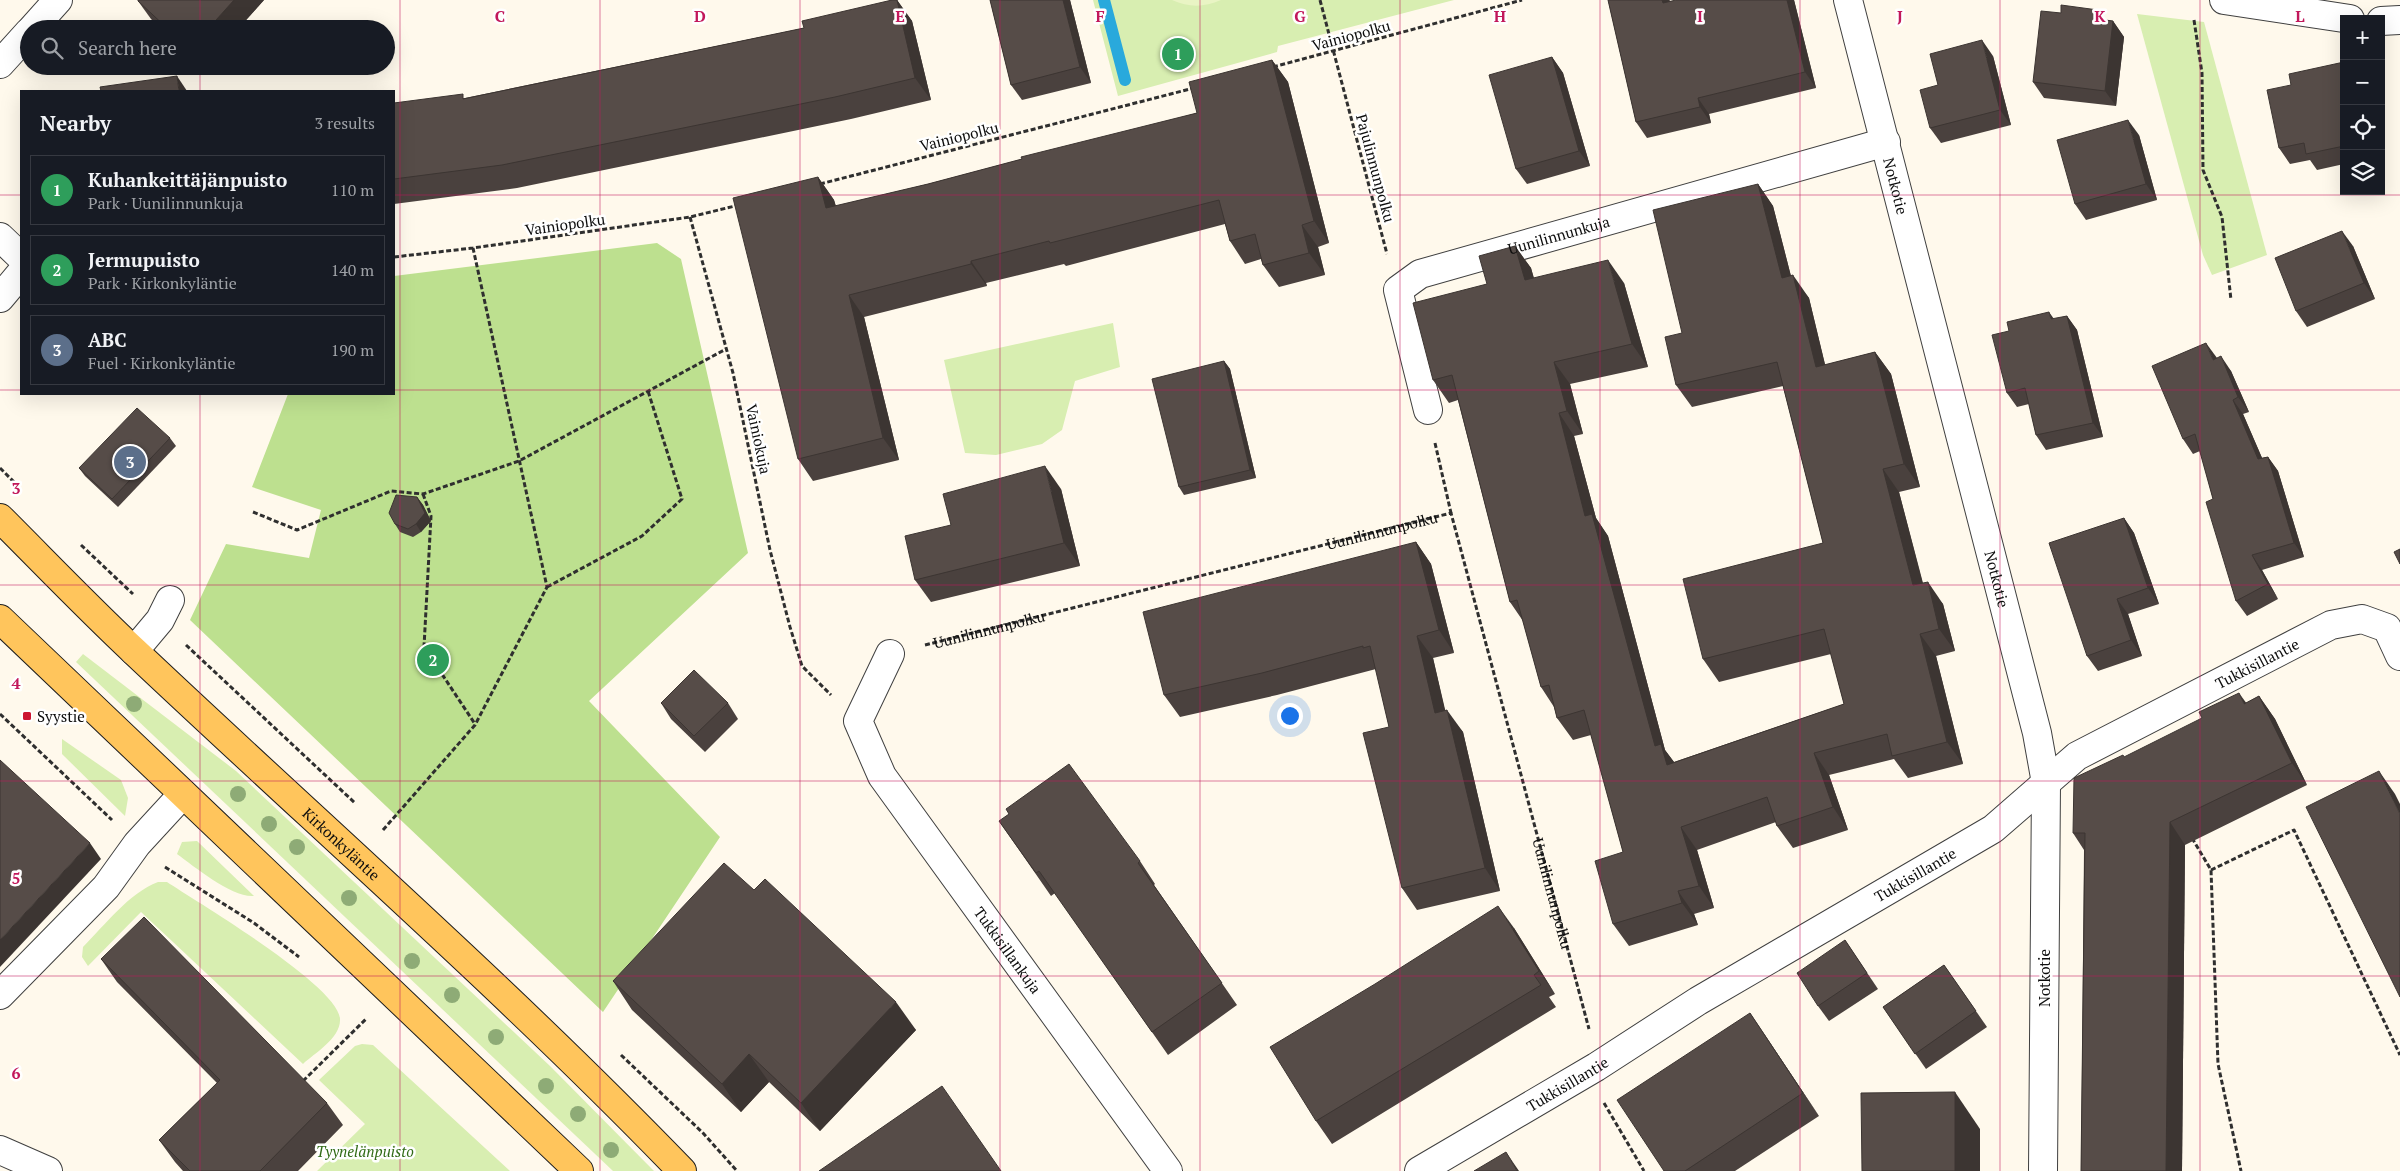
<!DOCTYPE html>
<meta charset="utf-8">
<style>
body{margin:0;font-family:"PT Serif",serif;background:#20242c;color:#f1f3f6}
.controls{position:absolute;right:15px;top:15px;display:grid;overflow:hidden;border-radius:0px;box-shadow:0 5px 20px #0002}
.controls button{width:45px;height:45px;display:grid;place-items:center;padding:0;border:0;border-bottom:1px solid #363941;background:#171b24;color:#f1f3f6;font:25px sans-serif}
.you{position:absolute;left:1289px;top:715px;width:18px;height:18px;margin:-12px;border:4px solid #fff;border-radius:50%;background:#1a73e8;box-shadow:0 0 0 8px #1a73e833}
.badge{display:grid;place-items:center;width:32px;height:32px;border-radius:50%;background:#cc1633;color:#fff;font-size:16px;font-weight:700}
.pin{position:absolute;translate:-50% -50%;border:2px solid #fff;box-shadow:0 1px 5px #0006}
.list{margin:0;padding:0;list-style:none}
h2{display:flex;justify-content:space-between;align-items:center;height:65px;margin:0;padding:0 20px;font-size:21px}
h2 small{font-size:16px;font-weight:400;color:#9ea1a6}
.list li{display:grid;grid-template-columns:32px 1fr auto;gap:15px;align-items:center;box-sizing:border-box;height:70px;margin:0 10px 10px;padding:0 10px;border:1px solid #363941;border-radius:0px}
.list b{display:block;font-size:19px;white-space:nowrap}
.list p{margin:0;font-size:16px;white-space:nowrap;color:#9ea1a6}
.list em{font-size:16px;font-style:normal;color:#9ea1a6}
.icon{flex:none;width:28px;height:28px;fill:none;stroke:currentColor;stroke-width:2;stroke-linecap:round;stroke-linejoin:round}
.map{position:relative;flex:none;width:2400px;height:1171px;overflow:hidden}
.search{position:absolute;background:#171b24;box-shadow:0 5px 20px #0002;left:20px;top:20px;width:375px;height:55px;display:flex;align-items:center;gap:12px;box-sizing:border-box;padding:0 18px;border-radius:28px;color:#9ea1a6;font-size:19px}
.panel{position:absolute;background:#171b24;box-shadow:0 5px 20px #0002;left:20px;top:90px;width:375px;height:305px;border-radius:0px}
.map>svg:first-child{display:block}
.green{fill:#d8eeb1}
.forest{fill:#bde08f}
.pitch{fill:#e9f4c4}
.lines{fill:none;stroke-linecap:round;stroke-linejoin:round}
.stream{stroke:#29a9dc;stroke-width:12}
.minor-casing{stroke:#404040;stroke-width:30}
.major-casing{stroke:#1e1e1e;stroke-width:30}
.path{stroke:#2f2f2f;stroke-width:3;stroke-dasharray:5 2.5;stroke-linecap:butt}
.minor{stroke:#fff;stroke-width:28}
.major{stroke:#ffc55c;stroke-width:28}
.tree{fill:#8eab76}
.wall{fill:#4a413e}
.shaded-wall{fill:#3c3532}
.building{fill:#564c48;stroke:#3c3532}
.grid{fill:none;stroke:#c2185b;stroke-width:1;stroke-opacity:0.55}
.poi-dot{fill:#cc1633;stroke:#fff;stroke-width:2}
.labels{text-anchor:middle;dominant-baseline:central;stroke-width:5;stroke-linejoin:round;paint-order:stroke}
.street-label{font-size:15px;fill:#0d0d0d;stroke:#fff}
.poi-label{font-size:15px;fill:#0d0d0d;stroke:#fff;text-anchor:start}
.park-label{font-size:15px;font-style:italic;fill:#316b16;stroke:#fff}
.grid-label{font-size:16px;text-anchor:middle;font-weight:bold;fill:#c2185b;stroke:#fff;stroke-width:5;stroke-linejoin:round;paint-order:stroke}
</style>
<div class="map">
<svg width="2400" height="1171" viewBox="0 0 2400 1171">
<rect width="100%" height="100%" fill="#fff9ec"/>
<g class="green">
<path d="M1093 0H1454L1278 46 1277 52 1118 96Z"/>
<path d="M2137 14 2204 22 2267 255 2212 275 2203 255Z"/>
<path d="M1113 323 1120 367 1075 381 1062 430 1042 444 996 455 965 453 944 360Z"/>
<path d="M83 654 236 771 550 1066 654 1171H613L76 662Z"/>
<path d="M62 739 121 780 128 798 125 816 62 754Z"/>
<path d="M197 841 254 896C232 898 195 867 177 854L182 842Z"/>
<path d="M158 882H167C197 902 339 986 340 1019 341 1038 315 1053 303 1064L141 912 88 966 82 957 83 947C105 925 129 893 158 882Z"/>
<path d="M362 1044 373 1045 510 1171H317L365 1124 319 1080 355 1046Z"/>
</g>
<path class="forest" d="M657 243 681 259 748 553 589 701 720 837 603 1012 190 620 226 544 309 558 321 510 252 487 288 394H394V276Z"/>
<path class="pitch" d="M1172 0H1221C1204 7 1190 8 1172 0Z"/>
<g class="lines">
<path class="stream" d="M1104 0 1125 80"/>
<defs>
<g id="minor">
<path id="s2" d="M1848 0 2037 733 2046 783 2043 1171"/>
<path d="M2224 0 2350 19"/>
<path d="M2381 21 2400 20"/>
<path d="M32 29 58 0"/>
<path d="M0 64 29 32"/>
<path d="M0 237 21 257"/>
<path d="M0 298 21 273"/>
<path id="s3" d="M1428 410 1398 290 1420 274 1886 142"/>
<path d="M134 651 160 620 170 600"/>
<path id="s4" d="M890 654 858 721 882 776 1168 1171"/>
<path d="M0 995 106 887 137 844 183 794"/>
<path d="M0 1150 48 1171"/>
<path id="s5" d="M1419 1171 1596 1067 1698 1001 1993 829 2077 756 2331 625 2362 619 2387 628 2400 656"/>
</g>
<g id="major">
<path id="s6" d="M0 518C45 563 89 609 135 652 318 825 507 990 682 1171"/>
<path d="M0 619 579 1171"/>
</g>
</defs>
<use href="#minor" class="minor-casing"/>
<use href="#major" class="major-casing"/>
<g class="path">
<path d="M1320 0 1387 254"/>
<path d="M2194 20 2202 73 2203 170 2222 217 2231 300"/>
<path d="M1273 67 1522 0"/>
<path d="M820 184 1194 88"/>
<path d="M690 217 733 373 770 550 790 627 802 666 831 695"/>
<path d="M394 257 473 248 690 217 739 205"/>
<path d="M1435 443 1451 513"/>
<path d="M0 468 18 486"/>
<path d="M423 494 431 516 424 647 475 724"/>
<path d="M253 512 297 530 391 491 423 494 519 461 726 349"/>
<path d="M81 545 133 594"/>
<path d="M547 587 642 536 682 499 648 391"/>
<path d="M186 645 355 803"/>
<path id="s1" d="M925 645 1451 513 1589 1029"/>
<path d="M0 714 112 820"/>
<path d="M383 830 475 725 547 587 473 248"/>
<path d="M2192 838 2211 870 2218 1064 2241 1171"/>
<path d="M165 867 254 923 299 957"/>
<path d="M2211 870 2294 830 2400 1055"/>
<path d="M621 1055 703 1133 737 1171"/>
<path d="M303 1081 366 1019"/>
<path d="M1604 1103 1644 1171"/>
</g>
<use href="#minor" class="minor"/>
<use href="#major" class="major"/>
</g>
<g class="tree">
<circle cx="134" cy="704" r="8"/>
<circle cx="238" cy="794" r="8"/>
<circle cx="269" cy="824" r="8"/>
<circle cx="297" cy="847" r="8"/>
<circle cx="349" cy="898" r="8"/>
<circle cx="412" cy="961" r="8"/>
<circle cx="452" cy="995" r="8"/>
<circle cx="496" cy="1037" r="8"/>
<circle cx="546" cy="1086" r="8"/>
<circle cx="578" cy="1114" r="8"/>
<circle cx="611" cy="1150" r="8"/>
</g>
<g class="wall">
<path d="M264 0 238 29H161L151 19 138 1Z"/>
<path d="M892 0H897L912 21 931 100 851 119 517 188 394 204V103L465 98 804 28Z"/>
<path d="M990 0H1070L1091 83 1022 100 1011 85Z"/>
<path d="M1608 0H1669L1670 1 1794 0 1816 88 1709 114 1711 123 1647 138 1636 122Z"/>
<path d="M2105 20 2113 21 2124 37 2116 106 2044 98 2033 82Z"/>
<path d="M1993 56 2011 125 1941 143 1930 128 1938 85Z"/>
<path d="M1552 57 1563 73 1590 166 1527 184 1516 169Z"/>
<path d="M1272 60 1288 82 1329 243 1318 247 1325 275 1279 287 1263 265 1261 259 1245 264 1230 241 1225 224 1066 266 1064 264 986 283 987 286 864 317 899 460 813 481 798 459 818 177 834 200 836 206 928 184 1197 113Z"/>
<path d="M2344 62V164L2317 170 2310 160 2290 164 2279 148 2291 85Z"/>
<path d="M2139 135 2157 200 2086 220 2075 204Z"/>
<path d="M1758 184 1773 206 1791 276 1809 298 1825 365 1875 352 1891 374 1920 487 1899 492 1923 583 1943 604 1955 651 1936 656 1963 764 1908 778 1894 759 1829 775 1848 830 1793 848 1777 826 1776 822 1697 850 1714 908 1694 914 1698 925 1629 946 1613 924 1623 852 1591 735 1573 740 1557 718 1554 707 1541 687 1523 621 1510 602 1458 400 1449 403 1433 380 1487 284 1515 246 1531 268 1534 278 1624 283 1648 367 1570 384 1583 434 1574 436 1596 518 1608 536 1665 750 1674 762 1844 704 1831 654 1719 682 1703 659 1823 543 1783 386 1692 407 1676 385 1682 333Z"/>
<path d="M2353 246 2375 299 2307 327 2296 311Z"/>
<path d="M2067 316 2077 330 2103 437 2046 450 2036 435 2029 404 2017 407 2007 393 2009 331Z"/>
<path d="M2217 358 2231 371 2249 412 2243 414 2262 458 2268 457 2278 471 2304 557 2262 570 2278 599 2247 616 2236 601 2213 499 2200 451 2193 454 2183 439Z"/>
<path d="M1224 361 1230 369 1256 478 1184 495 1179 487Z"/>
<path d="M170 438 176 446 118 507 85 476 79 468Z"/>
<path d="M1061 489 1080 566 931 602 915 580 951 525Z"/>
<path d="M417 497 423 505 431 521 421 532 413 537 400 532 395 524Z"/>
<path d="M2124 518 2134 533 2159 604 2128 614 2142 656 2098 671 2087 656Z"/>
<path d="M1416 542 1431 564 1454 653 1433 658 1445 711 1463 732 1500 891 1417 910 1402 888 1389 727 1376 669 1277 695 1180 717 1164 695Z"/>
<path d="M2259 696 2275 719 2307 785 2185 845 2182 1171H2081L2084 850 2073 833 2246 703Z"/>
<path d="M661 703H728L738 719 705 752 671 719Z"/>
<path d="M999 821 1140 861 1155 884 1154 885 1237 1005 1168 1055 1055 893 1051 896Z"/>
<path d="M754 890 916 1030 820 1131 769 1082 741 1112 632 1010 613 981Z"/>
<path d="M1514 928 1555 994 1549 997 1556 1007 1332 1144 1316 1121Z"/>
<path d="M1845 940 1878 989 1829 1021 1818 1006Z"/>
<path d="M101 959 327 1103 343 1125 298 1171H183L175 1162 159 1140 217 1083 117 982Z"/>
<path d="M1944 965 1987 1027 1926 1069 1883 1007Z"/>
<path d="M1750 1013 1819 1116 1735 1171H1664Z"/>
</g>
<g class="shaded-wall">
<path d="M234 0H264L238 29H208Z"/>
<path d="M897 0 912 21 931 100 915 78Z"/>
<path d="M1063 0H1070L1091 83 1080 67Z"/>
<path d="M1662 0H1669L1670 1 1663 3Z"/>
<path d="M1787 0H1794L1816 88 1805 72Z"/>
<path d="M2098 10 2109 25 2097 19Z"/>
<path d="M2113 21 2124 37 2116 106 2105 91Z"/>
<path d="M1982 40 1993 56 2011 125 2000 110Z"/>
<path d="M1552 57 1563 73 1590 166 1579 151Z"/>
<path d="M1272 60 1288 82 1329 243 1314 221Z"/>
<path d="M177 76 187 91H179Z"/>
<path d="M1698 98 1709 114 1711 123 1700 107Z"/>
<path d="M2128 120 2139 135 2157 200 2146 184Z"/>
<path d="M818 177 834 200 842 230 826 208Z"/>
<path d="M1758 184 1773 206 1797 300 1782 278Z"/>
<path d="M1302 225 1318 247 1325 275 1309 253Z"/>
<path d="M2342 231 2353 246 2375 299 2364 283Z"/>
<path d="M1515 246 1531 268 1540 303 1525 280Z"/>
<path d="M1608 260 1624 283 1648 367 1632 344Z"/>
<path d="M971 261 986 283 987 286 971 264Z"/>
<path d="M1793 275 1809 298 1831 389 1816 367Z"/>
<path d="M849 295 864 317 899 460 883 438Z"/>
<path d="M2049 312 2059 326 2051 319Z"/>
<path d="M2067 316 2077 330 2103 437 2093 423Z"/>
<path d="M2206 343 2217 358 2224 375 2213 360Z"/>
<path d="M1875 352 1891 374 1920 487 1904 464Z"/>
<path d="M2221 356 2231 371 2249 412 2238 397Z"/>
<path d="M1224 361 1230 369 1256 478 1250 470Z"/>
<path d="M1554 362 1570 384 1583 434 1567 411Z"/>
<path d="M2233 400 2243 414 2269 474 2258 459Z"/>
<path d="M1559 413 1574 436 1596 518 1608 536 1665 750 1677 766 1683 787 1655 746 1585 516Z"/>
<path d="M2268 457 2278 471 2304 557 2294 543Z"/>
<path d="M1045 466 1061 489 1080 566 1064 543Z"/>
<path d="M1883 469 1899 492 1929 608 1913 585Z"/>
<path d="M417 497 423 505 431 521 421 532 416 524Z"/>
<path d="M2124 518 2134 533 2159 604 2148 588Z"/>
<path d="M1416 542 1431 564 1454 653 1439 630Z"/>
<path d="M2252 555 2262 570 2278 599 2268 584Z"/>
<path d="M1928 582 1943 604 1955 651 1939 629Z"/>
<path d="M2117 599 2128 614 2142 656 2131 640Z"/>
<path d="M1920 634 1936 656 1963 764 1947 742Z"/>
<path d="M1417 636 1433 658 1451 735 1435 713Z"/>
<path d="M2239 693 2255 715 2244 704Z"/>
<path d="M2259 696 2275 719 2307 785 2292 763Z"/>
<path d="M1447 710 1463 732 1500 891 1485 868Z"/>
<path d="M1814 753 1829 775 1848 830 1833 807Z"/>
<path d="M2379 771 2395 794 2400 804V814Z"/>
<path d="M2170 822 2185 845 2182 1171H2166Z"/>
<path d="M1681 827 1697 850 1714 908 1699 886Z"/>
<path d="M90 843 101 859 0 967V940Z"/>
<path d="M1678 891 1694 914 1698 925 1682 903Z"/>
<path d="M1498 906 1514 928 1555 994 1539 971Z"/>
<path d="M896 1002 916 1030 820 1131 801 1103Z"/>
<path d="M1750 1013 1765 1035 1819 1116 1803 1093Z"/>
<path d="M749 1054 769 1082 741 1112 722 1084Z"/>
<path d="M1955 1092 1980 1129V1171H1955Z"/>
<path d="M1506 1152 1519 1171H1517Z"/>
</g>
<g class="building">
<path d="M138 0H234L208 29H168L138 1Z"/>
<path d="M892 0H897L915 78 835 97 502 165 394 179V103L463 94V99L804 28 802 21Z"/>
<path d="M990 0H1063L1080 67 1011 85Z"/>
<path d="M1608 0H1662L1663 3 1676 0H1787L1805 72 1698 98 1700 107 1636 122Z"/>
<path d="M2061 5 2098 10 2097 19 2113 21 2105 91 2033 82 2041 11 2061 13Z"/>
<path d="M1982 40 2000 110 1930 128 1920 90 1938 85 1930 54Z"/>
<path d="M1552 57 1579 151 1516 169 1489 75Z"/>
<path d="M1272 60 1314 221 1302 225 1309 253 1263 265 1255 234 1230 241 1219 200 1050 243 1049 241 971 261V264L849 295 883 438 798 459 733 198 818 177 826 208 928 184 1022 159 1021 157 1197 113 1189 82Z"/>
<path d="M2344 62V108H2342L2344 119V146L2306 154 2304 143 2279 148 2267 90 2291 85 2289 74Z"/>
<path d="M177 76 179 91H101L100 87Z"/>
<path d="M2128 120 2146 184 2075 204 2057 140Z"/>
<path d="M1758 184 1782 278 1793 275 1816 367 1875 352 1904 464 1883 469 1913 585 1928 582 1939 629 1920 634 1947 742 1892 756 1887 734 1814 753 1833 807 1777 826 1767 797 1681 827 1699 886 1678 891 1682 903 1613 924 1595 861 1623 852 1584 710 1557 718 1549 685 1541 687 1517 600 1510 602 1452 375 1433 380 1413 303 1487 284 1479 256 1515 246 1525 280 1608 260 1632 344 1554 362 1567 411 1559 413 1585 516 1592 514 1655 746 1661 744 1667 765 1844 704 1824 629 1703 659 1683 579 1823 543 1777 362 1676 385 1665 337 1682 333 1653 210Z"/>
<path d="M2342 231 2364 283 2296 311 2275 258Z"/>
<path d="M2049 312 2051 319 2067 316 2093 423 2036 435 2025 388 2007 393 1992 335 2009 331 2007 322Z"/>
<path d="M2206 343 2213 360 2221 356 2238 397 2233 400 2258 459 2268 457 2294 543 2252 555 2268 584 2236 601 2206 502 2213 499 2195 434 2183 439 2152 366Z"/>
<path d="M1224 361 1250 470 1179 487 1152 379Z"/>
<path d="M137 408 170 438 112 499 79 468Z"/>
<path d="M1045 466 1064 543 915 580 905 536 951 525 943 494Z"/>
<path d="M396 495 417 497 425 513 416 524 408 529 395 524 389 513Z"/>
<path d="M2124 518 2148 588 2117 599 2131 640 2087 656 2049 543Z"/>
<path d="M1416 542 1439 630 1417 636 1435 713 1447 710 1485 868 1402 888 1363 733 1389 727 1370 646 1363 648V646L1262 673 1164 695 1143 612Z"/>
<path d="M2400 549V564L2394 552Z"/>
<path d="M694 670 728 703 694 736 661 703Z"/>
<path d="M2239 693 2244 704 2259 696 2292 763 2170 822 2166 1171H2081L2085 833H2073L2074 778 2123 755 2124 757 2202 718 2199 712Z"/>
<path d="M0 760 90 843 0 940Z"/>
<path d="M1069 764 1140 861 1138 863 1222 983 1152 1032 1039 871 1036 873 999 821 1009 814 1006 809Z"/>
<path d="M2379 771 2400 814V997L2306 807Z"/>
<path d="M724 863 754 890 765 879 896 1002 801 1103 749 1054 722 1084 613 981Z"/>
<path d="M1498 906 1539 971 1534 975 1541 985 1316 1121 1270 1047 1375 984Z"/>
<path d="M144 917 327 1103 260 1171H190L159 1140 220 1080 101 959Z"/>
<path d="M1845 940 1867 973 1818 1006 1797 973Z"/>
<path d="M1944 965 1976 1011 1915 1054 1883 1007Z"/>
<path d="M1750 1013 1803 1093 1685 1171H1664L1617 1100Z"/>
<path d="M942 1086 1001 1171H819Z"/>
<path d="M1955 1092V1171H1862L1861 1093Z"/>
<path d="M1506 1152 1517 1171H1474Z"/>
</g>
<path class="grid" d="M200 0V29M400 0V1171M600 0V1171M800 0V1171M1000 0V1171M1200 0V1171M1400 0V1171M1600 0V1171M1800 0V1171M2000 0V1171M2200 0V1171M200 66V91M0 195H21M394 195H2400M0 390H21M394 390H2400M200 394V1171M0 585H2400M0 781H2400M0 976H2400"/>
<rect class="poi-dot" x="22" y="711" width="10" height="10" rx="2.5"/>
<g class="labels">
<g class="street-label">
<text transform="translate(1351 35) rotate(-15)">Vainiopolku</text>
<text transform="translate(959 136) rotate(-14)">Vainiopolku</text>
<text transform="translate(1376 168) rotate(75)">Pajulinnunpolku</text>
<text stroke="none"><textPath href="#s2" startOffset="192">Notkotie</textPath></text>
<text transform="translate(565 224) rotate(-8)">Vainiopolku</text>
<text stroke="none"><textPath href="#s3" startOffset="295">Uunilinnunkuja</textPath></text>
<text transform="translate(759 439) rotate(78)">Vainiokuja</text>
<text stroke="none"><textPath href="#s1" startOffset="471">Uunilinnunpolku</textPath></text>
<text stroke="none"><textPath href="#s2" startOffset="598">Notkotie</textPath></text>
<text stroke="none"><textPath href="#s1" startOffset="66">Uunilinnunpolku</textPath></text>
<text stroke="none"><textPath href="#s5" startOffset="982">Tukkisillantie</textPath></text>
<text stroke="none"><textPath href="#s6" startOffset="472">Kirkonkyläntie</textPath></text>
<text stroke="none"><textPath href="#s5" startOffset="578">Tukkisillantie</textPath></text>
<text stroke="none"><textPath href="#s1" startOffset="936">Uunilinnunpolku</textPath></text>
<text stroke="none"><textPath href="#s4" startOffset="349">Tukkisillankuja</textPath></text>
<text transform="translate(2044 978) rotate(-90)">Notkotie</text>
<text stroke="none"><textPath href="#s5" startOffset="172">Tukkisillantie</textPath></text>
</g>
<g class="poi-label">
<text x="37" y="716">Syystie</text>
</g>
<g class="park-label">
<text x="365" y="1151">Tyynelänpuisto</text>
</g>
</g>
<g class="grid-label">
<text x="500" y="22">C</text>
<text x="700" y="22">D</text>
<text x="900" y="22">E</text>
<text x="1100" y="22">F</text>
<text x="1300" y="22">G</text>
<text x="1500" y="22">H</text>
<text x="1700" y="22">I</text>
<text x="1900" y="22">J</text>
<text x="2100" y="22">K</text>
<text x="2300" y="22">L</text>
<text x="16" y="494">3</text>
<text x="16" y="689">4</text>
<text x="16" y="884">5</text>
<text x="16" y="1079">6</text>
</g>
</svg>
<div class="controls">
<button>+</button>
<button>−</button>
<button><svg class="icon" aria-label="locate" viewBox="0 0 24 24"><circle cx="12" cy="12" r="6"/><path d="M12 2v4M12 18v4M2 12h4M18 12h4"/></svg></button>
<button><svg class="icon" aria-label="layers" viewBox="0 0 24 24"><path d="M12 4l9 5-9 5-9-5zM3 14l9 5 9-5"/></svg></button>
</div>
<div class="you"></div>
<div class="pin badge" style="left:1178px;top:54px;background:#2e9e5b">1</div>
<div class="pin badge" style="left:433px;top:660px;background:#2e9e5b">2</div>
<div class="pin badge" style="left:130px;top:462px;background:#5c6f8a">3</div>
<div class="search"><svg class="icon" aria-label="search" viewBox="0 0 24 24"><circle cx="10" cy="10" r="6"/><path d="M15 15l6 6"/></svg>Search here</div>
<section class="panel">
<h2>Nearby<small>3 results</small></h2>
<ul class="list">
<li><span class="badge" style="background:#2e9e5b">1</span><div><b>Kuhankeittäjänpuisto</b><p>Park · Uunilinnunkuja</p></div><em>110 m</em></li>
<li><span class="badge" style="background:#2e9e5b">2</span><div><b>Jermupuisto</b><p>Park · Kirkonkyläntie</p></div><em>140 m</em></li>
<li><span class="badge" style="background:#5c6f8a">3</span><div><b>ABC</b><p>Fuel · Kirkonkyläntie</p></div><em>190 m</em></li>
</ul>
</section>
</div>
